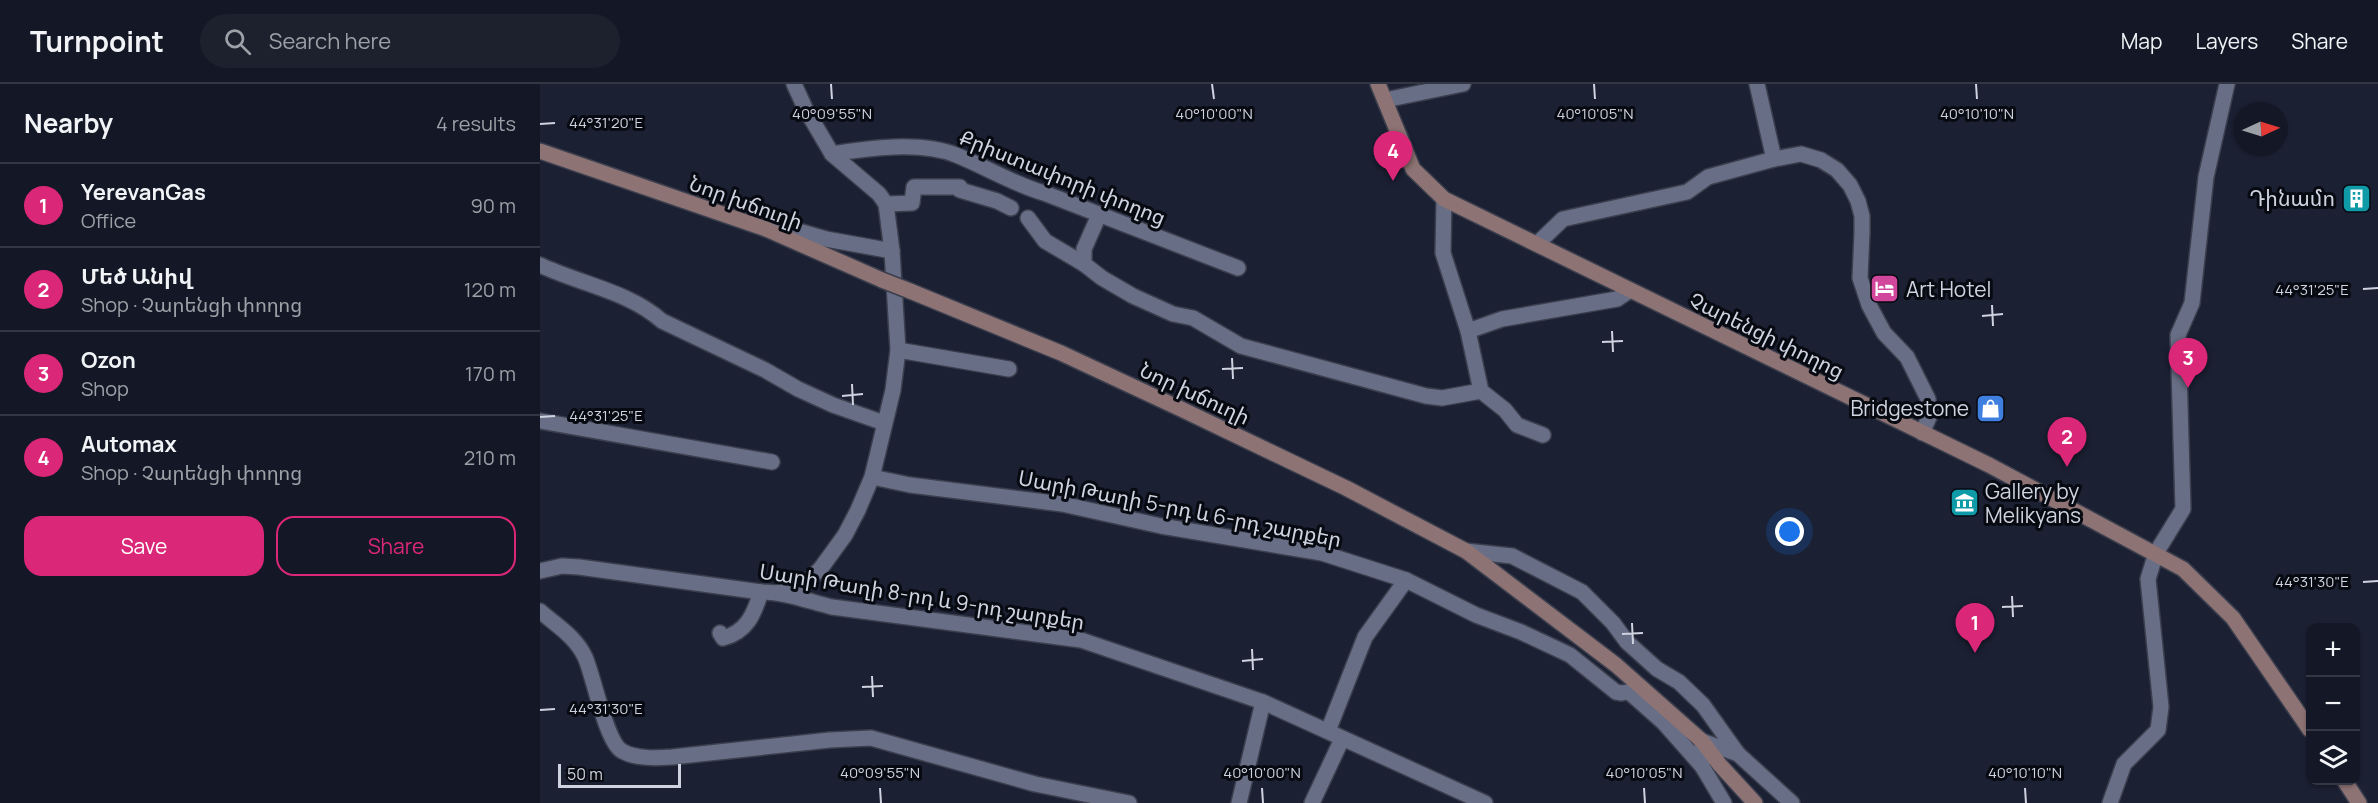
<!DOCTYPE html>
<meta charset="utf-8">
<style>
body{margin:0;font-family:Manrope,"Noto Sans Armenian",sans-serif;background:#1d212e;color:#f1f3f6}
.controls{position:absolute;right:18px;bottom:18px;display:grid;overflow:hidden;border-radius:12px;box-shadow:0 2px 4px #0004}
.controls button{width:54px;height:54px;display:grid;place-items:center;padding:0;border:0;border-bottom:2px solid #333743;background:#141826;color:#f1f3f6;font:30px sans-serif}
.compass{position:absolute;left:1694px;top:18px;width:54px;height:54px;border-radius:50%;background:#141826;box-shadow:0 2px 4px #0004;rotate:86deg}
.scale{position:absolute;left:18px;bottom:15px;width:123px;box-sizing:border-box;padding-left:6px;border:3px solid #cfd3e0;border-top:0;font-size:16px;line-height:21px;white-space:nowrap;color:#cfd3e0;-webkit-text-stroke:4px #080a12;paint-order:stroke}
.you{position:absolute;left:1250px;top:448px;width:21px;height:21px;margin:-15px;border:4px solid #fff;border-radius:50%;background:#1a73e8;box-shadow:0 0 0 9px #1a73e833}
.badge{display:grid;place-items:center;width:39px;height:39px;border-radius:50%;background:#db2777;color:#fff;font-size:20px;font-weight:700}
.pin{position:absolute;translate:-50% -50px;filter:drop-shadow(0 2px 3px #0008)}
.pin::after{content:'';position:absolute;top:32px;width:21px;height:18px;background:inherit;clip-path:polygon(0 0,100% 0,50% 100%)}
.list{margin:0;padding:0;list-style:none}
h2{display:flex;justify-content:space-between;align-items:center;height:78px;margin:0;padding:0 24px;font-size:26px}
h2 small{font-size:20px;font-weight:400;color:#9da0a7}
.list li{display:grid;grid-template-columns:39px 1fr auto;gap:18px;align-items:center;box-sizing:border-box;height:84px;padding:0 24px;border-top:2px solid #333743}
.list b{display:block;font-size:22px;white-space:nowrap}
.list p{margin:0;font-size:20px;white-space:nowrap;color:#9da0a7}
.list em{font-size:20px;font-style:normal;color:#9da0a7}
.actions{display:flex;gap:12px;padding:18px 24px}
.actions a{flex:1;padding:14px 0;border:2px solid #db2777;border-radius:18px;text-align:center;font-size:21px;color:#db2777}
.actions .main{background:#db2777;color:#fff}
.icon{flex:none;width:33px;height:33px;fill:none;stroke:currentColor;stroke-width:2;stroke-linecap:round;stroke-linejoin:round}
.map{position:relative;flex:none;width:1838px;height:719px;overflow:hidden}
header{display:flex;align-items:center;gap:36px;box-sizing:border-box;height:84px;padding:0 30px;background:#141826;border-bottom:2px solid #333743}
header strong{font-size:28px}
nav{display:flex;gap:33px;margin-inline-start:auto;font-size:21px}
.search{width:420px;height:54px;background:#1d212e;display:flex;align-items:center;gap:15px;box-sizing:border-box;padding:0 21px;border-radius:33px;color:#9da0a7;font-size:22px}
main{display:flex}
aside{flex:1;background:#141826}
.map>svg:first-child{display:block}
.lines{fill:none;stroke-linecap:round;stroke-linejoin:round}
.minor-casing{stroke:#3a3e4d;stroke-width:18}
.tertiary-casing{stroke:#3a3e4d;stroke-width:18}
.secondary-casing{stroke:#3a3e4d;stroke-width:18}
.minor{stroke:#686e85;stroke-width:15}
.tertiary{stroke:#686e85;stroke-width:15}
.secondary{stroke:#8e7374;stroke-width:15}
.secondary-bridge-casing{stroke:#3a3e4d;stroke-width:18;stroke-linecap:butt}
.secondary-bridge{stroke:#8e7374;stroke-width:15}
.ticks{fill:none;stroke:#cfd3e0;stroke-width:2}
.labels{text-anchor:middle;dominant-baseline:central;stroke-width:6;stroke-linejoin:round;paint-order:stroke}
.street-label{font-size:21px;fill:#cfd3e0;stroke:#080a12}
.poi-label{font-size:21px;fill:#cfd3e0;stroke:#080a12;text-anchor:end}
.ticks-label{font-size:15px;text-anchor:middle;fill:#cfd3e0;stroke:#080a12;stroke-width:6;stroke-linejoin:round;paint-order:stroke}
</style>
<header>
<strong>Turnpoint</strong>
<div class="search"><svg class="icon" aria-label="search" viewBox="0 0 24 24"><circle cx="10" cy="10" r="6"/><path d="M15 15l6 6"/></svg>Search here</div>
<nav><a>Map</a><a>Layers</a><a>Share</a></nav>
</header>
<main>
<aside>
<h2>Nearby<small>4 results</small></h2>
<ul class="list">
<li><span class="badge">1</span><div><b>YerevanGas</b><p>Office</p></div><em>90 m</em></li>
<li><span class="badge">2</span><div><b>Մեծ Անիվ</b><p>Shop · Չարենցի փողոց</p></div><em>120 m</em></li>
<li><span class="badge">3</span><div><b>Ozon</b><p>Shop</p></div><em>170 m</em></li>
<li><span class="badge">4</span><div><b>Automax</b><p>Shop · Չարենցի փողոց</p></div><em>210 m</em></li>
</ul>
<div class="actions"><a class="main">Save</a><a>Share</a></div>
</aside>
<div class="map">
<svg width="1838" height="719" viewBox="0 0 1838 719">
<rect width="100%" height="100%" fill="#1b2033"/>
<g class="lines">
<defs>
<g id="minor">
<path d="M1217 0 1234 75"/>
<path d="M292 70C328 64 381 57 416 71 446 83 473 100 504 109L698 184"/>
<path d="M904 115 903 169 928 247 941 307 965 326 977 341 1003 351"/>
<path d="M346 120 372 119 374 103H420V106L457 117 471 124"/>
<path d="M559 131 544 165V180L562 194 593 212 633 230 653 234 701 262 886 312 902 314 941 307"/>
<path d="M488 134 505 157 544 180"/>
<path d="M226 145 255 146 286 155 352 167"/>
<path d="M997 160 1023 135 1147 108 1168 93 1234 75 1261 70 1281 76 1297 86 1310 101 1318 117 1322 132V149L1320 194 1329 221 1344 249 1367 273 1388 315 1390 331 1382 349"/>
<path d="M0 181C40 200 88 207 122 237L225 286 258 305 293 321 344 339"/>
<path d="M928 247 962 235 1077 215 1089 207"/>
<path d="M358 266 469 285"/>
<path d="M0 337 232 378"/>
<path d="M332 393 370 401 522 420 621 442 782 469 866 496 936 531 981 548 1030 571 1076 608 1082 609 1102 605"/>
<path d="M926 467 972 472 1042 508 1073 539 1087 558 1117 585 1139 598 1163 621 1198 670"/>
<path d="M0 487 22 482 39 483 221 508C245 508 268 517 292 523L541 556 723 618 945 719"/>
<path d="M239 508 263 502 281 484 305 451 318 426 332 393 353 306 358 266 352 167 346 120 339 110 292 70 265 24 254 0"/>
<path d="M0 527C17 542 35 552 45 573 54 593 66 658 82 667 96 675 116 674 132 673L290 656 331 654 495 700 589 719"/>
<path d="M180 549 183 554C207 548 214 530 221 508"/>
<path d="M1089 608 1124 639 1162 682"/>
<path d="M788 647 825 553 866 496"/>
<path d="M699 719 723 618"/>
<path d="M772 719 802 655"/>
<path d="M1184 719 1162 682V657L1198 670 1252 719"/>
<path d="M1570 719 1584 680 1618 646 1621 623 1608 495 1616 469 1643 425 1638 251 1652 219 1666 93 1687 0"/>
</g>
<path id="tertiary" d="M845 16 923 0"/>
<g id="secondary">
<path d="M838 0 873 85 904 115 1449 381 1643 485 1693 534 1770 646"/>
<path d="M0 67 226 145 342 196"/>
<path d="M370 207 521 269 641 325 806 404 926 467 1076 581 1162 657 1180 681 1215 719"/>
<path d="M1804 696 1819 719"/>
</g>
</defs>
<use href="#minor" class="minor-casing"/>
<use href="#tertiary" class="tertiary-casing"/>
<use href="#secondary" class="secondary-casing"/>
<use href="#minor" class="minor"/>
<use href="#tertiary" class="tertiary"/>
<use href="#secondary" class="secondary"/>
<defs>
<path id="secondary-bridge" d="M342 196 370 207"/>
</defs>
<use href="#secondary-bridge" class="secondary-bridge-casing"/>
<use href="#secondary-bridge" class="secondary-bridge"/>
</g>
<path class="ticks" d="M291 0 292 15M672 0 674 15M1054 0 1055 15M1436 0 1437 15M0 40 15 39M1823 205 1838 204M1452 221 1453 242M1442 232 1463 230M1072 247 1073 268M1062 258 1083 257M692 274 693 295M682 285 703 284M312 300 313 321M302 312 323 310M0 333 15 332M1823 498 1838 497M1472 512 1473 533M1462 523 1483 522M1092 539 1093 560M1082 550 1103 549M712 565 713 586M702 577 723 575M332 592 333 613M322 603 343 602M0 626 15 625M340 704 341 719M722 704 723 719M1104 704 1105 719M1485 704 1486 719"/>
<defs>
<symbol id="building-square" viewBox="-11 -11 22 22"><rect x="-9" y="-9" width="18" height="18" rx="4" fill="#0f9aa8" stroke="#080a12"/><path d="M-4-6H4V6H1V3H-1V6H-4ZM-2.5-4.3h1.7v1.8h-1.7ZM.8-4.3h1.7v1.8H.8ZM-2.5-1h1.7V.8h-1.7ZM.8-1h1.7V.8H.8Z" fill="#fff"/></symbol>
<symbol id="hotel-square" viewBox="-11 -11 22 22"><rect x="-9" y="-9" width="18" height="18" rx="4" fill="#d1479c" stroke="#080a12"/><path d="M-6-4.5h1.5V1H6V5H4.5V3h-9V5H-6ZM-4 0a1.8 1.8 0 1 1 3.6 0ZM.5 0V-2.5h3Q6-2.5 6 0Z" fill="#fff"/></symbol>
<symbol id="shop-square" viewBox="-11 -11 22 22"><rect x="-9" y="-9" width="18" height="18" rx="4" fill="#3f7fe0" stroke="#080a12"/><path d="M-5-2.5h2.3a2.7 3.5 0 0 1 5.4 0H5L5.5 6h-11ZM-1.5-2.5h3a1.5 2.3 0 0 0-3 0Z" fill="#fff"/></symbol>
<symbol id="museum-square" viewBox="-11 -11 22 22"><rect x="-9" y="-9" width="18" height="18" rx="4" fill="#0f9aa8" stroke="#080a12"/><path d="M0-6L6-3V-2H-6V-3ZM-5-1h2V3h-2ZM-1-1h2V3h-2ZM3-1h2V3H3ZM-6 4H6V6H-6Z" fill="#fff"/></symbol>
</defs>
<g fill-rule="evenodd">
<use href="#building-square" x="1800" y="98" width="33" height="33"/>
<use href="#hotel-square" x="1328" y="188" width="33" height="33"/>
<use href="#shop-square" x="1434" y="308" width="33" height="33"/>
<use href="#museum-square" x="1408" y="402" width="33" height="33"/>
</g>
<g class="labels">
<g class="street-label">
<text transform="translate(523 93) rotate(22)">Քրիստափորի փողոց</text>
<text transform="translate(206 118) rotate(20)">Նոր խճուղի</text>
<text transform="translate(1227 251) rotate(26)">Չարենցի փողոց</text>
<text transform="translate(655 309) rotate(25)">Նոր խճուղի</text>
<text transform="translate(640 424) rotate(11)">Սարի Թաղի 5-րդ և 6-րդ շարքեր</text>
<text transform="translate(382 512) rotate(9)">Սարի Թաղի 8-րդ և 9-րդ շարքեր</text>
</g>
<g class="poi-label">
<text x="1795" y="114">Դինամո</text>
<text x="1366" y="205" text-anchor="start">Art Hotel</text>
<text x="1429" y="324">Bridgestone</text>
<text x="1445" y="407" text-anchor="start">Gallery by<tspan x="1445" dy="24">Melikyans</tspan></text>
</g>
</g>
<g class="ticks-label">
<text x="292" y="35">40°09'55"N</text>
<text x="674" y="35">40°10'00"N</text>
<text x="1055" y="35">40°10'05"N</text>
<text x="1437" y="35">40°10'10"N</text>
<text x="66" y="44">44°31'20"E</text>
<text x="1772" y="211">44°31'25"E</text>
<text x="66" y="337">44°31'25"E</text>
<text x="1772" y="503">44°31'30"E</text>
<text x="66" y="630">44°31'30"E</text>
<text x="340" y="694">40°09'55"N</text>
<text x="722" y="694">40°10'00"N</text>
<text x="1104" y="694">40°10'05"N</text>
<text x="1485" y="694">40°10'10"N</text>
</g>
</svg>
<div class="controls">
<button>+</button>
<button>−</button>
<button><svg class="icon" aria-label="layers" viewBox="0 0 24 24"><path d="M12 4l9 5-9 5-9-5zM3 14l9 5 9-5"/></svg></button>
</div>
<svg class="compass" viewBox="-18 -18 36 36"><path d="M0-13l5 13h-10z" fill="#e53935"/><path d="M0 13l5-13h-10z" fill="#9da0a7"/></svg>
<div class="scale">50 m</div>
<div class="you"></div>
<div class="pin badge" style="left:1435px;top:569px">1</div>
<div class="pin badge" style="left:1527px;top:383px">2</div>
<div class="pin badge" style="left:1648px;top:304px">3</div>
<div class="pin badge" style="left:853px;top:97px">4</div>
</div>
</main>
